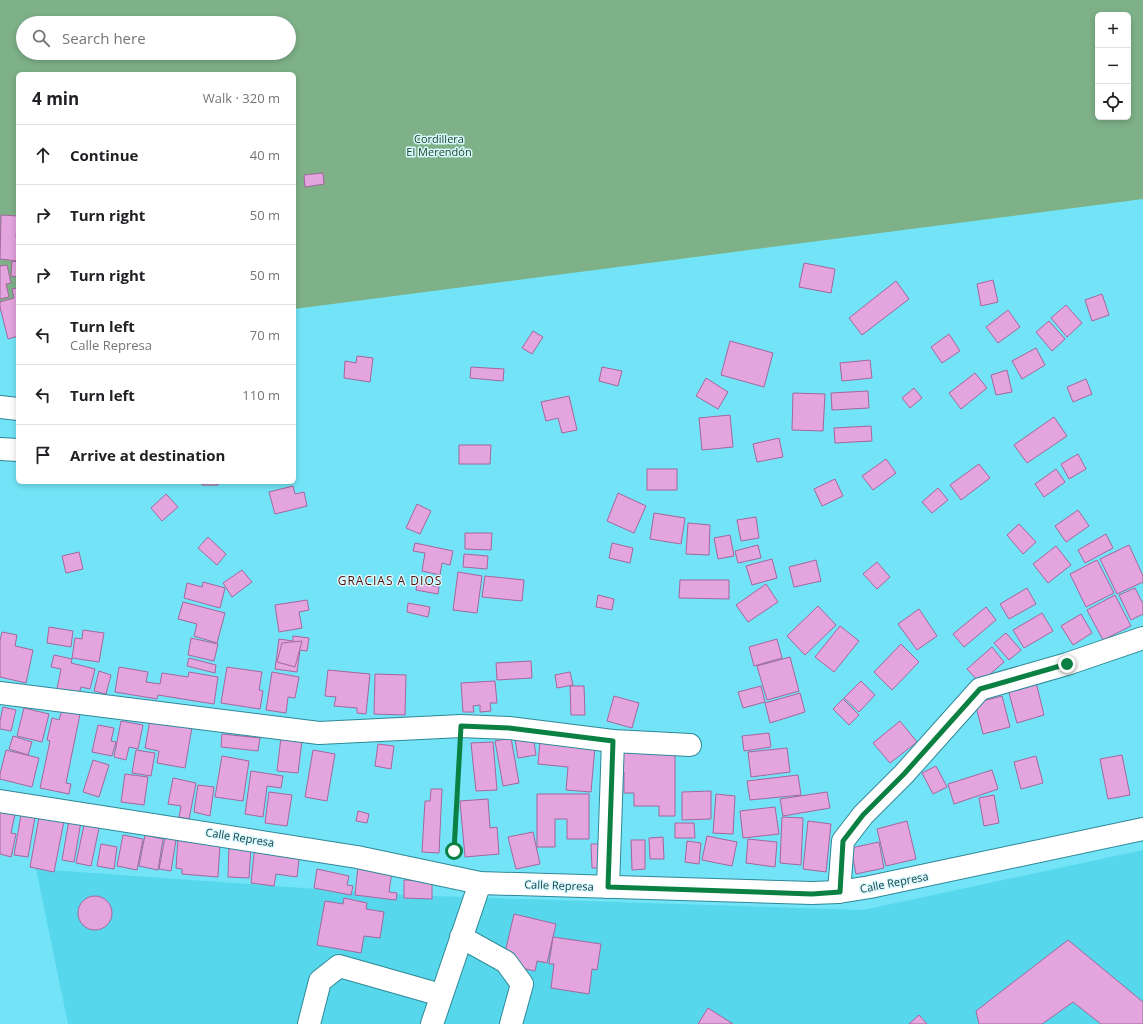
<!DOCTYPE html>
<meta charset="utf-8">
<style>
body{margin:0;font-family:"Open Sans",sans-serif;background:#f2f2f2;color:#202124}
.controls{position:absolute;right:12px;top:12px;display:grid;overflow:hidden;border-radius:6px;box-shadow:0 2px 6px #0003}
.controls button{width:36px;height:36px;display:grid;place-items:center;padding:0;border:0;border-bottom:1px solid #e0e0e0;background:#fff;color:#202124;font:20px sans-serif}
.stop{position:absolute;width:12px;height:12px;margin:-9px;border:3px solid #0b8043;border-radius:50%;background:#fff}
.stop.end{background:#0b8043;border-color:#fff;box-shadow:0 1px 4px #0008}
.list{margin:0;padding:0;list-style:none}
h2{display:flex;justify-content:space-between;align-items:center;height:52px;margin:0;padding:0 16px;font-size:17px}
h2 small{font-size:13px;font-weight:400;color:#757577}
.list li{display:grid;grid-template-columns:26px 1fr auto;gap:12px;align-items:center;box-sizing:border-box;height:60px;padding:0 16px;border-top:1px solid #e0e0e0}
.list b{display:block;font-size:15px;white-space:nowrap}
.list p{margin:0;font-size:13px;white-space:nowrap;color:#757577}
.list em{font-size:13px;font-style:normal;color:#757577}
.icon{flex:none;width:22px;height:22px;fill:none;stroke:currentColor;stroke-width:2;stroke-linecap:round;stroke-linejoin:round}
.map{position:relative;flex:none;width:1143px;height:1024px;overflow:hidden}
.search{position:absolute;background:#fff;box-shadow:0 2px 6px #0003;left:16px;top:16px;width:280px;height:44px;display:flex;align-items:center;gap:10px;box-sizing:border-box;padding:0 14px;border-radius:22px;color:#757577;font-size:15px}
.panel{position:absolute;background:#fff;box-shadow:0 2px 6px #0003;left:16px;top:72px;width:280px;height:412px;border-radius:6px}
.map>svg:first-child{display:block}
.built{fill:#57d7ec}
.green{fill:#7eb188;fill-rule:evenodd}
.building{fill:#e4a4de;stroke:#a3679d}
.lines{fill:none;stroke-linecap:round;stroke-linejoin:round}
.minor-casing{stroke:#2f8896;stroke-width:24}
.path{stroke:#52adbd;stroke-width:2.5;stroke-dasharray:1 3;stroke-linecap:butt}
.minor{stroke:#fff;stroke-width:22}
.route{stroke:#0b8043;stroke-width:5}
.labels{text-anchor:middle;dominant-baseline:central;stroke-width:3;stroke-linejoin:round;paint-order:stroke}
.park-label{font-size:11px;fill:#154724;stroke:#daf8fd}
.street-label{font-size:11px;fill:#10424a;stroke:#daf8fd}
.neighbourhood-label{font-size:12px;letter-spacing:1px;fill:#530f08;stroke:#daf8fd}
</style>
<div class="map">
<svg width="1143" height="1024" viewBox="0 0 1143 1024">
<rect width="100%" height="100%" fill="#73e4f7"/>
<path class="built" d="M1143 850V1024H68L36 869 403 895 863 910Z"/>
<path class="green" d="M0 0H1143V199L294 309V74H18V310H0ZM1098 15H1128V117H1098ZM23 23H289V53H23Z"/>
<g class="building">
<path d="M323 173 324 184 305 187 304 175Z"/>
<path d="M1 215 18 216 16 237H18V261L0 259Z"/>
<path d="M12 261 18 262V277L11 276Z"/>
<path d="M804 263 835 269 831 293 799 287Z"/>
<path d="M7 265 11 283 6 284 9 297 0 299V266Z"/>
<path d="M993 280 998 302 981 306 977 284Z"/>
<path d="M896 281 909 299 862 335 849 318Z"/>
<path d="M18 288V336L8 339 0 307V302L14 298 12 289Z"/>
<path d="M1102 294 1109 315 1092 321 1085 300Z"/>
<path d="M1066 305 1082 323 1067 337 1051 318Z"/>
<path d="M1008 310 1020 327 998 343 986 327Z"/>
<path d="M1049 321 1065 339 1052 351 1036 332Z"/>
<path d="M533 331 543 337 532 354 522 348Z"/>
<path d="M949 334 960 351 942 363 931 347Z"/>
<path d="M730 341 773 353 764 387 721 375Z"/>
<path d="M1036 348 1045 365 1022 379 1012 361Z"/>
<path d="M357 356 373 358 370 382 344 378 345 361 356 363Z"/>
<path d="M870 360 872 378 842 381 840 363Z"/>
<path d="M471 367 504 369 503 381 470 378Z"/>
<path d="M602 367 622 371 618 386 599 381Z"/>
<path d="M1007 370 1012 392 996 395 991 375Z"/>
<path d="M975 373 987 388 961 409 949 393Z"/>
<path d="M706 378 728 392 718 409 696 396Z"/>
<path d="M1086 379 1092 394 1073 402 1067 387Z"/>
<path d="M914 388 922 398 910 408 902 398Z"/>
<path d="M868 391 869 408 832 410 831 393Z"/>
<path d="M793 393 825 394 823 431 792 430Z"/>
<path d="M569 396 577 430 562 433 558 418 546 421 541 402Z"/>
<path d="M730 415 733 447 702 450 699 418Z"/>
<path d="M1054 417 1067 436 1027 463 1014 445Z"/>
<path d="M871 426 872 441 835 443 834 428Z"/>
<path d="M779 438 783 457 757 462 753 444Z"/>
<path d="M459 445H491L490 464H459Z"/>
<path d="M1078 454 1086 469 1069 479 1061 464Z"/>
<path d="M886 459 896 473 873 490 862 476Z"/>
<path d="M979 464 990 478 961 500 950 485Z"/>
<rect x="647" y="469" width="30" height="21"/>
<path d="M1056 469 1065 482 1044 497 1035 484Z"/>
<path d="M835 479 843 496 822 506 814 489Z"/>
<path d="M202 482H219L218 485H202Z"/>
<path d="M293 486 295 494 304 492 307 506 275 514 269 492Z"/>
<path d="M938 488 948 500 932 513 922 502Z"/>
<path d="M618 493 646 506 634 533 607 521Z"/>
<path d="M166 494 178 507 162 521 151 508Z"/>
<path d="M417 504 431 511 420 534 406 528Z"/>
<path d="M1078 510 1089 526 1066 542 1055 526Z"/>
<path d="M654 513 685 518 681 544 650 539Z"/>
<path d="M756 517 759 538 741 541 737 520Z"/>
<path d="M688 523 710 525 709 555 686 554Z"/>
<path d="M1019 524 1036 542 1023 554 1007 535Z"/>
<path d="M465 533H492L491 550 465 549Z"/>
<path d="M1106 534 1113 548 1085 563 1078 550Z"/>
<path d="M730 535 734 556 718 559 714 538Z"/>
<path d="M208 537 226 554 217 565 198 548Z"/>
<path d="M415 543 453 551 450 565 442 563 440 575 422 571 425 553 413 551Z"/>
<path d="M612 543 633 548 630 563 609 558Z"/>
<path d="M758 545 761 558 738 563 735 551Z"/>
<path d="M1129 545 1143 576V582L1117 594 1100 559Z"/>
<path d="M1056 546 1071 565 1048 583 1033 564Z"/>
<path d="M79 552 83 569 66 573 62 556Z"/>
<path d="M464 554 488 556 487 569 463 567Z"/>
<path d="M772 559 777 578 752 585 746 566Z"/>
<path d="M816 560 821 581 794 587 789 567Z"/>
<path d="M1097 560 1114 593 1086 607 1070 574Z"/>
<path d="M877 562 890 577 877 589 863 574Z"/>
<path d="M242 570 252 582 232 597 223 583Z"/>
<path d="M458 572 482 576 477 613 453 610Z"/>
<path d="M485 576 524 580 522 601 482 597Z"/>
<path d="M680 580H729V599L679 598Z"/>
<path d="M203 582 225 588 220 608 184 598 187 583 202 587Z"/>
<path d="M417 583 439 587 438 594 416 590Z"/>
<path d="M766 584 778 602 748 622 736 605Z"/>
<path d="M1027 588 1036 604 1009 619 1000 604Z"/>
<path d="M1135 588 1143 604V614L1131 620 1119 595Z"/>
<path d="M598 595 614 599 612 610 596 607Z"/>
<path d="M1115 595 1131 626 1103 640 1087 610Z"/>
<path d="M307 600 309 610 299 612 302 628 279 632 275 605Z"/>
<path d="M183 602 225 613 217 643 194 636 197 624 178 619Z"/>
<path d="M408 603 430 607 428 617 407 612Z"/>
<path d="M818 606 836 625 805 655 787 636Z"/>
<path d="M986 607 996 620 964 647 953 634Z"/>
<path d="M919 609 937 636 917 650 898 624Z"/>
<path d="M1042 613 1053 631 1024 648 1013 630Z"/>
<path d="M1081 614 1092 633 1073 645 1061 626Z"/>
<path d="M840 626 859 641 834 672 815 657Z"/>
<path d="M49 627 73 631 71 647 47 643Z"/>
<path d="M83 630 104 633 99 662 72 658 75 638 82 639Z"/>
<path d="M2 632 17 635 15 646 33 650 26 683 0 677V641Z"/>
<path d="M1006 633 1021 650 1009 660 994 643Z"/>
<path d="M293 636 309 638 307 651 300 650 297 672 275 669 279 639 293 641Z"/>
<path d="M191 638 218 644 214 661 188 655Z"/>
<path d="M777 639 782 658 754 666 749 647Z"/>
<path d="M302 641 295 667 277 662 282 643Z"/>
<path d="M901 644 919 662 892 690 874 672Z"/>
<path d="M992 647 1004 662 980 683 967 669Z"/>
<path d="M54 655 72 659 71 663 95 669 90 689 81 687 79 694 57 689 61 669 51 667Z"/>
<path d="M790 657 799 691 767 700 757 666Z"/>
<path d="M189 658 216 665 215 673 187 666Z"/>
<path d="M531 661 532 678 497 680 496 663Z"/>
<path d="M119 667 148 672 146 682 160 684 162 673 188 677 189 672 218 677 214 704 158 695 157 699 115 692Z"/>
<path d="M227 667 262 672 259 690 263 691 260 709 221 703Z"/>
<path d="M328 670 370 674 366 714 357 713V708L334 706 336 697 325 696Z"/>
<path d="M99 671 111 675 106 694 94 691Z"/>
<path d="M272 672 299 677 295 698 288 697 286 713 266 710Z"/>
<path d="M570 672 573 685 557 688 555 675Z"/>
<path d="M375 674 406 675 405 715 374 714Z"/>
<path d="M495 681 497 703H490L491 711 480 712V705L473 706 474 712H463L461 683Z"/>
<path d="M861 681 875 695 859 712 844 698Z"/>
<path d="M1036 682 1044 715 1017 723 1008 689Z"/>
<path d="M570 686H584L585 715H571Z"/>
<path d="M761 686 765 702 743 708 738 692Z"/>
<path d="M800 693 805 712 770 723 765 703Z"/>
<path d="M614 696 639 703 632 728 607 721Z"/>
<path d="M1002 696 1010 727 983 734 975 703Z"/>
<path d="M843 699 859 715 849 725 833 709Z"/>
<path d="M3 707 16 710 11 731 0 729V721Z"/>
<path d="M24 708 49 714 42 742 17 736Z"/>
<path d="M62 710 80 714 66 783 71 784 69 794 40 788 50 741 47 740 52 718 59 720Z"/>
<path d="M150 720 192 727 185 768 157 763 159 751 145 748Z"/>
<path d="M121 721 143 725 138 749 129 747 126 760 114 757Z"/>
<path d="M900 721 917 742 890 763 873 743Z"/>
<path d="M98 725 114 728 111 741 116 742 112 756 92 752Z"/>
<path d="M769 733 771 747 744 751 742 736Z"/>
<path d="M222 734 260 738 258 751 221 747Z"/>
<path d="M13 736 32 742 28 755 9 749Z"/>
<path d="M533 736 536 755 518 758 515 739Z"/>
<path d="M281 737 302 740 298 773 277 771Z"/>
<path d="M511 738 519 783 503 786 495 741Z"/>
<path d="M540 741 595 746 591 792 566 790 568 767 538 764Z"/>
<path d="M493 742 497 790 476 791 471 743Z"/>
<path d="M378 744 394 746 391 769 375 766Z"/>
<path d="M615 746 675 747V816H659V806H634V793H624V772L615 771Z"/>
<path d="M787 748 790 772 751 777 748 752Z"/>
<path d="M6 750 39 758 32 787 0 779V774Z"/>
<path d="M136 750 155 753 151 776 132 773Z"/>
<path d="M313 750 335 754 327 801 305 797Z"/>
<path d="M1122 755 1130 795 1108 799 1100 759Z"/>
<path d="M222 756 249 761 243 801 215 797Z"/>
<path d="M1036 756 1043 783 1021 789 1014 762Z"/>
<path d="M93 760 109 765 99 797 83 792Z"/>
<path d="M936 766 947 787 933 794 922 773Z"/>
<path d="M992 770 998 789 954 804 948 784Z"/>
<path d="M251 771 283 776 281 788 267 786 263 817 245 814Z"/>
<path d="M125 774 148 777 144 805 121 802Z"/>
<path d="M798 775 801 795 750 800 747 781Z"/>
<path d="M173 778 196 783 189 819 179 817 181 806 168 804Z"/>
<path d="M198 785 214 787 210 816 194 812Z"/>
<path d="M431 789H442L439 853 422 852 425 801H430Z"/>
<path d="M711 791V819L682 820V792Z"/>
<path d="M269 792 292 795 287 826 265 823Z"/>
<path d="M827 792 830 808 783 816 780 799Z"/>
<path d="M537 794H589V839H567V819H555V847H537Z"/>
<path d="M716 794 735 796 733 834 713 833Z"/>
<path d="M994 795 999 823 984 826 979 798Z"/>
<path d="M488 799 490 828 497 827 499 854 465 857 460 801Z"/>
<path d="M775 807 779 834 743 838 740 811Z"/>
<path d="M0 811 15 814 11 833 16 834 11 857 0 854Z"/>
<path d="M358 811 369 814 367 823 356 821Z"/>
<path d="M40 812 65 816 54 872 30 867Z"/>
<path d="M21 815 35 817 28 857 14 855Z"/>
<path d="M782 817 803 818 801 865 780 863Z"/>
<path d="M69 820 81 822 74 862 62 860Z"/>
<path d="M808 821 831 824 826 872 803 869Z"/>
<path d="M907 821 916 859 886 866 877 829Z"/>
<path d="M675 823H694L695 838H675Z"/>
<path d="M84 825 99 828 91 866 76 863Z"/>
<path d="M533 832 540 864 516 869 508 837Z"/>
<path d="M123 835 143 839 137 870 117 866Z"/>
<path d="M145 835 163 839 158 870 139 866Z"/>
<path d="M707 836 737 842 732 866 702 860Z"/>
<path d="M165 837 176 840 171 871 159 869Z"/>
<path d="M663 837 664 859H650L649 838Z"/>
<path d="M178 839 220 843 218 877 182 874V869L176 868Z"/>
<path d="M748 839 777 842 775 867 746 863Z"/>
<path d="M631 840H645V869L632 870Z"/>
<path d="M687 841 701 843 699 864 685 862Z"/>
<path d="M879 842 884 868 856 874 851 848Z"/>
<path d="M101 844 117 847 114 869 97 866Z"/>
<path d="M591 844H603L604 868H592Z"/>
<path d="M229 845 251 847 249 878 228 877Z"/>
<path d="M255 845 300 851 297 877 276 874 274 886 251 883Z"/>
<path d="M358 866 392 871 389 892 397 893 396 900 355 895Z"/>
<path d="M317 869 349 876 347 885 353 886 351 895 314 888Z"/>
<path d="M404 880 432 881V899L404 898Z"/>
<circle cx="95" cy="913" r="17"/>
<path d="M344 898 367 903 366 909 384 912 380 938 364 936 361 953 317 945 325 901 343 904Z"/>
<path d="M514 914 556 924 547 963 537 961 535 971 512 966 505 953Z"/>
<path d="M553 937 601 944 597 970 592 969 589 994 551 988 554 964H549Z"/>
<path d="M1068 940 1143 1002V1024H1101L1073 1002 1042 1024H979L976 1011Z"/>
<path d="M708 1008 733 1024H698Z"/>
<path d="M919 1015 927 1024H909Z"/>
</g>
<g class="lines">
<defs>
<g id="minor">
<path d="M0 407 18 409"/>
<path d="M0 449 18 450"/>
<path d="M0 693 319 733 461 726 509 728 613 741 690 745"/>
<path d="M0 801 357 857 480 883 812 893 839 892 870 887 1143 829"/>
<path d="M608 887 613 741"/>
<path d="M839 892 843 841 863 815 904 774 980 689 1067 664 1143 638"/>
<path d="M461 937 506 962 522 984 511 1024"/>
<path d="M309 1024 320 981 339 966 441 995"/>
<path d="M432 1024 480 883"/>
</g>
</defs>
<use href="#minor" class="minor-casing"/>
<path class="path" d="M454 856 460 747"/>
<use href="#minor" class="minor"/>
</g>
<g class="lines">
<path class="route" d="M454 851 461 726 509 728 613 741 608 887 812 894 840 892 843 841 863 815 904 774 980 689 1067 664"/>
</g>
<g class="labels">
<g class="park-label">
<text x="439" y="138">Cordillera<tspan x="439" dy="13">El Merendón</tspan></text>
</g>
<g class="street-label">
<text transform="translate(240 837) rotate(9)">Calle Represa</text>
<text transform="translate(894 882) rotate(-11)">Calle Represa</text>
<text transform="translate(559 885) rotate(2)">Calle Represa</text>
</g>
<g class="neighbourhood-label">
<text x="390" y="580">GRACIAS A DIOS</text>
</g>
</g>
</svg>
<div class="controls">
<button>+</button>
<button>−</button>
<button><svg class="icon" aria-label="locate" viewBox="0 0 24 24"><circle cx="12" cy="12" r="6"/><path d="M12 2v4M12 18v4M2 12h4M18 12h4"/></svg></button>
</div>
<div class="stop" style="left:454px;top:851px"></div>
<div class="stop end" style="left:1067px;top:664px"></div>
<div class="search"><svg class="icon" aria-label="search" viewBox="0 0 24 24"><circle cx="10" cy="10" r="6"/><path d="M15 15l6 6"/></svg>Search here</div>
<section class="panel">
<h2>4 min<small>Walk · 320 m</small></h2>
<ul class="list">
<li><svg class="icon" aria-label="ahead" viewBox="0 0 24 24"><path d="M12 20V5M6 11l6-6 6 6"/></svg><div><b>Continue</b></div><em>40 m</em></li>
<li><svg class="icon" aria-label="right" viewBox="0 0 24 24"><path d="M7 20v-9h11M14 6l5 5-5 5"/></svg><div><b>Turn right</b></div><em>50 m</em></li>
<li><svg class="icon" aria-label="right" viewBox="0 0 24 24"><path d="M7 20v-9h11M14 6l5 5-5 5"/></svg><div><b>Turn right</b></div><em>50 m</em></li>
<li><svg class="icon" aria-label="left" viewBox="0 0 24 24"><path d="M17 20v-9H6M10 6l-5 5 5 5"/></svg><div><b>Turn left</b><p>Calle Represa</p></div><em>70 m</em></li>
<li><svg class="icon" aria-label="left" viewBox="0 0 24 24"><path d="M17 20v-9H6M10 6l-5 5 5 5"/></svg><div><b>Turn left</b></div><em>110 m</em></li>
<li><svg class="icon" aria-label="arrive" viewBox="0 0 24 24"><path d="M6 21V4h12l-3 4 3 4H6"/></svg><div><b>Arrive at destination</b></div></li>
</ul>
</section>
</div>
